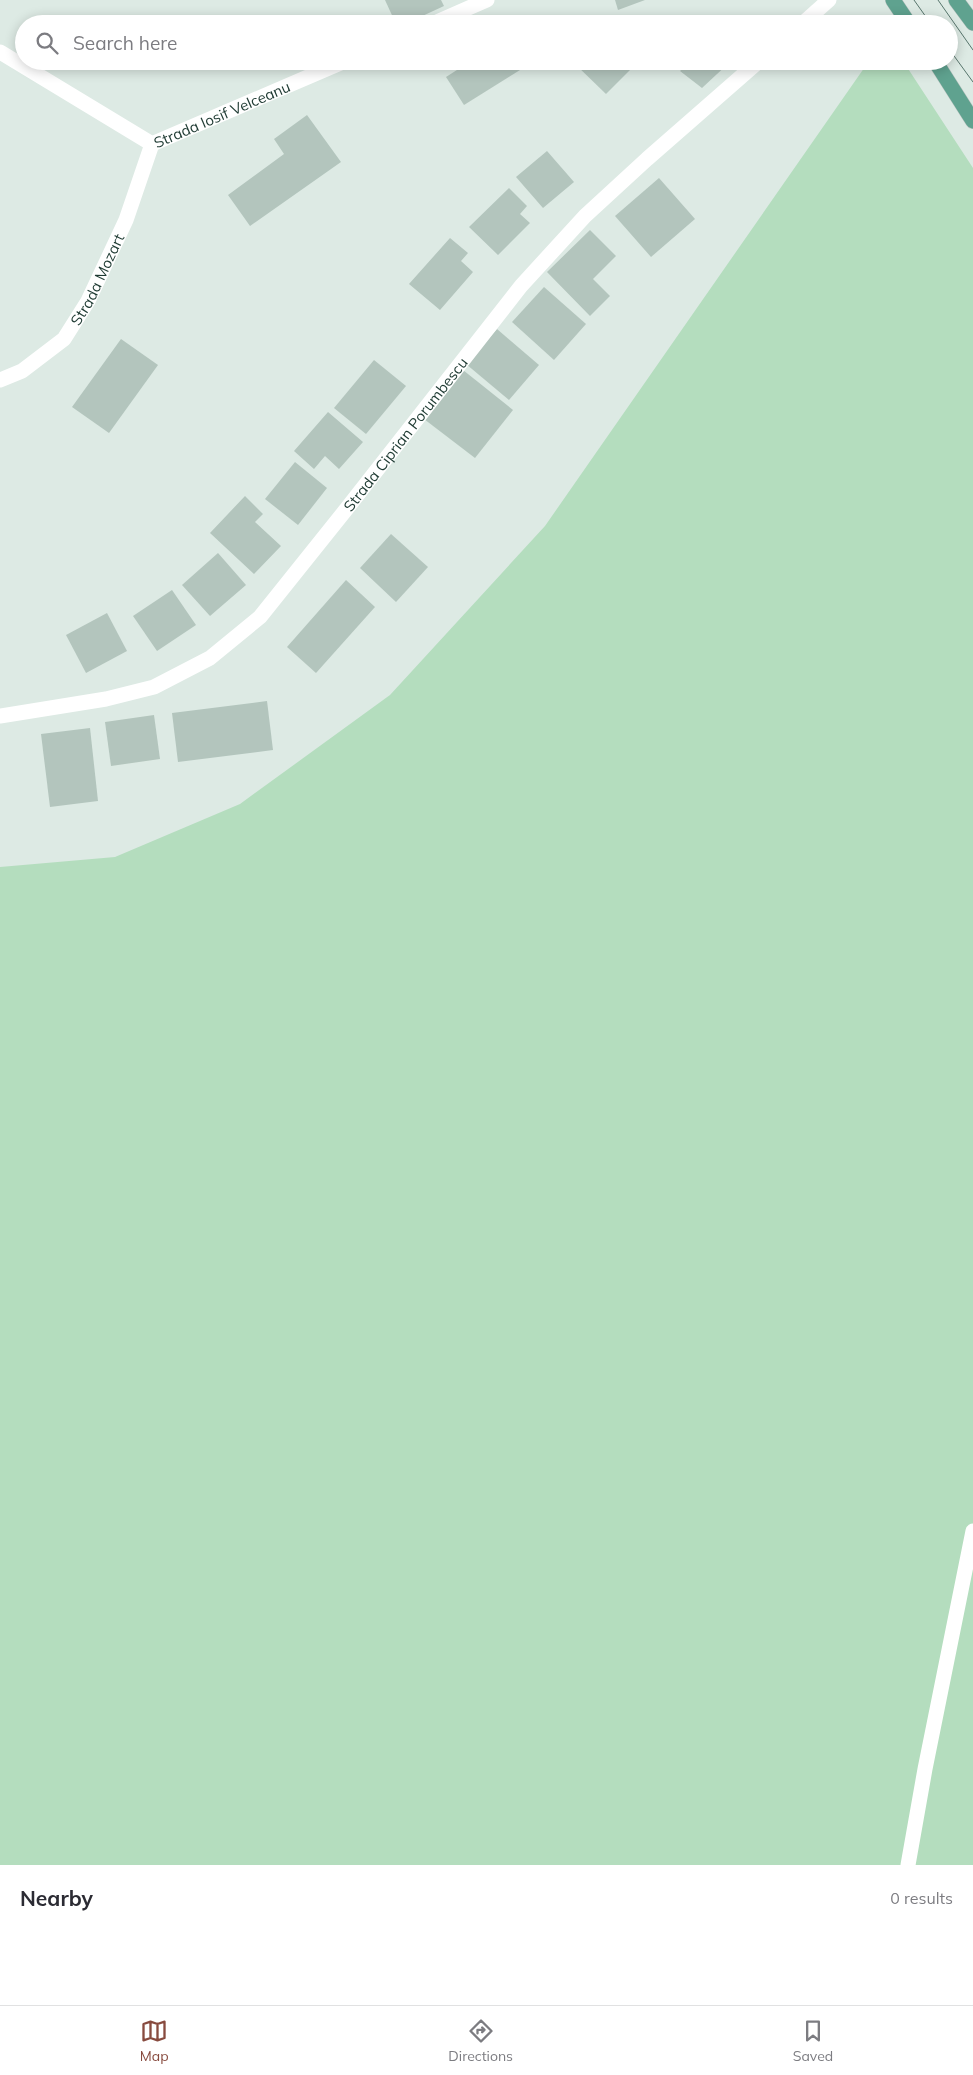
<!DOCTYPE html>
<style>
body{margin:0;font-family:Mulish,sans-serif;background:#f2f2f3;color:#2b2b33}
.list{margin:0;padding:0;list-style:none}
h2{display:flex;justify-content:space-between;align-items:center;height:65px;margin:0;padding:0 20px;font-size:21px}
h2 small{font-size:16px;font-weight:400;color:#7c7c81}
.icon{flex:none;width:28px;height:28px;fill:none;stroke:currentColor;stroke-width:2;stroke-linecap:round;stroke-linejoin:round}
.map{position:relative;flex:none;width:973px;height:1865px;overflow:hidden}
.search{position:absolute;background:#fff;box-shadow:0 2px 12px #0003;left:15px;right:15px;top:15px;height:55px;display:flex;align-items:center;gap:12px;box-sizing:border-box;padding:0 18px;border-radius:28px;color:#7c7c81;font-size:19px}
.sheet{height:140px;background:#fff}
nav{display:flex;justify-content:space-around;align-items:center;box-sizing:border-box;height:70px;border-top:1px solid #e1e1e2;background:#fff;font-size:14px;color:#7c7c81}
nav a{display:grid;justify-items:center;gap:2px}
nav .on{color:#884b3f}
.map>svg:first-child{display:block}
.green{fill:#b4ddbe}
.building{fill:#b3c5bd}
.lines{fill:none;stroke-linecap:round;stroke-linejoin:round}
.major-casing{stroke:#bcc4c2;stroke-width:16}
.minor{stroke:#fff;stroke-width:15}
.major{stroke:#5fa28f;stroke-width:15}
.tram{stroke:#58766d;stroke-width:1}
.labels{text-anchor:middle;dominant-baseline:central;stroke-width:5;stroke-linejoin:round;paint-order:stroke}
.street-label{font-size:15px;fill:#1e3a32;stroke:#eef7f2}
</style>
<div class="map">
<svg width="973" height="1865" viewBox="0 0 973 1865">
<rect width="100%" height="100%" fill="#ddeae4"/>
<path class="green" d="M869 61H903L973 168V1865H0V867L115 857 240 804 390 695 545 526Z"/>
<g class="building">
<path d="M385 0H441L444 6 405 24H396Z"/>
<path d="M615 0H645L618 10Z"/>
<path d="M623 15 632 24H614Z"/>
<path d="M471 61H514L520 70 464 105 446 77Z"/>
<path d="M577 61H639L606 94 574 63Z"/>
<path d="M691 61H731L702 88 680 71Z"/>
<path d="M307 115 341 162 250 226 228 195 284 154 274 139Z"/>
<path d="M547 151 574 182 543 208 516 177Z"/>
<path d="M659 178 695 219 651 257 615 216Z"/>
<path d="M509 188 527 206 520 214 530 223 498 255 469 227Z"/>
<path d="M590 230 616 256 593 279 610 296 590 316 547 272Z"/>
<path d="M450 238 468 253 461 261 473 272 440 310 409 284Z"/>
<path d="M544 287 586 324 554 360 512 322Z"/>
<path d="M497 329 539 365 509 400 466 364Z"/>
<path d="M121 339 158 365 109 433 72 407Z"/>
<path d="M374 360 406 386 366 434 334 408Z"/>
<path d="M463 370 513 410 475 458 424 419Z"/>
<path d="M328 412 363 442 339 469 325 456 314 469 294 451Z"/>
<path d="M295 462 327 488 298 525 265 499Z"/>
<path d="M245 496 263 514 255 522 281 546 254 574 210 533Z"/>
<path d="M391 534 428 567 396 602 360 568Z"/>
<path d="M218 553 246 585 210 616 182 585Z"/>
<path d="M346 580 375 607 316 673 287 647Z"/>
<path d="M172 590 196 625 157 651 133 616Z"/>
<path d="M107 613 127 651 86 673 66 635Z"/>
<path d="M267 701 273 750 178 762 172 713Z"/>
<path d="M154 715 160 759 111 766 105 722Z"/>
<path d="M90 728 98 801 50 807 41 734Z"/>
</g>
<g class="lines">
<defs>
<g id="major">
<path d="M893 0 909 24"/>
<path d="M956 0 973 23"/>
<path d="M935 61 973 121"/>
</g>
</defs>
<use href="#major" class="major-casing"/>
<g class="minor">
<path d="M432 24 487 0"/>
<path d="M802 24 829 0"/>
<path d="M0 52 152 144"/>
<path id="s1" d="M152 144 345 61"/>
<path id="s2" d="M0 380 22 371 64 339 88 301 126 220 152 144"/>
<path id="s3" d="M0 716 106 699 154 687 210 658 260 617 348 507 521 286 585 216 647 159 759 61"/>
<path d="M908 1865 925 1769 973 1531"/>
</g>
<use href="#major" class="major"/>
<g class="tram">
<path d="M914 0 931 24"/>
<path d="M938 0 973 50"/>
<path d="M949 49 973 82"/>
</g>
</g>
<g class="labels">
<g class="street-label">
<text stroke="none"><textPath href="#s1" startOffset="76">Strada Iosif Velceanu</textPath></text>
<text stroke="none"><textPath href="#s2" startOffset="145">Strada Mozart</textPath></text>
<text stroke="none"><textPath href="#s3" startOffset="518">Strada Ciprian Porumbescu</textPath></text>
</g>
</g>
</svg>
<div class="search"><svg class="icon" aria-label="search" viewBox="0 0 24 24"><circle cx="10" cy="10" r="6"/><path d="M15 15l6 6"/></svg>Search here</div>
</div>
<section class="sheet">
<h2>Nearby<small>0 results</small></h2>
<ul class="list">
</ul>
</section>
<nav>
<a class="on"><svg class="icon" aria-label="map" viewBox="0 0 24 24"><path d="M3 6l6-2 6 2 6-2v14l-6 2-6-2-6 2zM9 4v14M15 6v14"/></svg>Map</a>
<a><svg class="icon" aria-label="directions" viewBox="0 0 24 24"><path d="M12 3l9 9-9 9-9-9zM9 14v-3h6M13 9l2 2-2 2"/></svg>Directions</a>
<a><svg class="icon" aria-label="saved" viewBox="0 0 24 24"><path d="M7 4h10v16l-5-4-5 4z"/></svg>Saved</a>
</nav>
